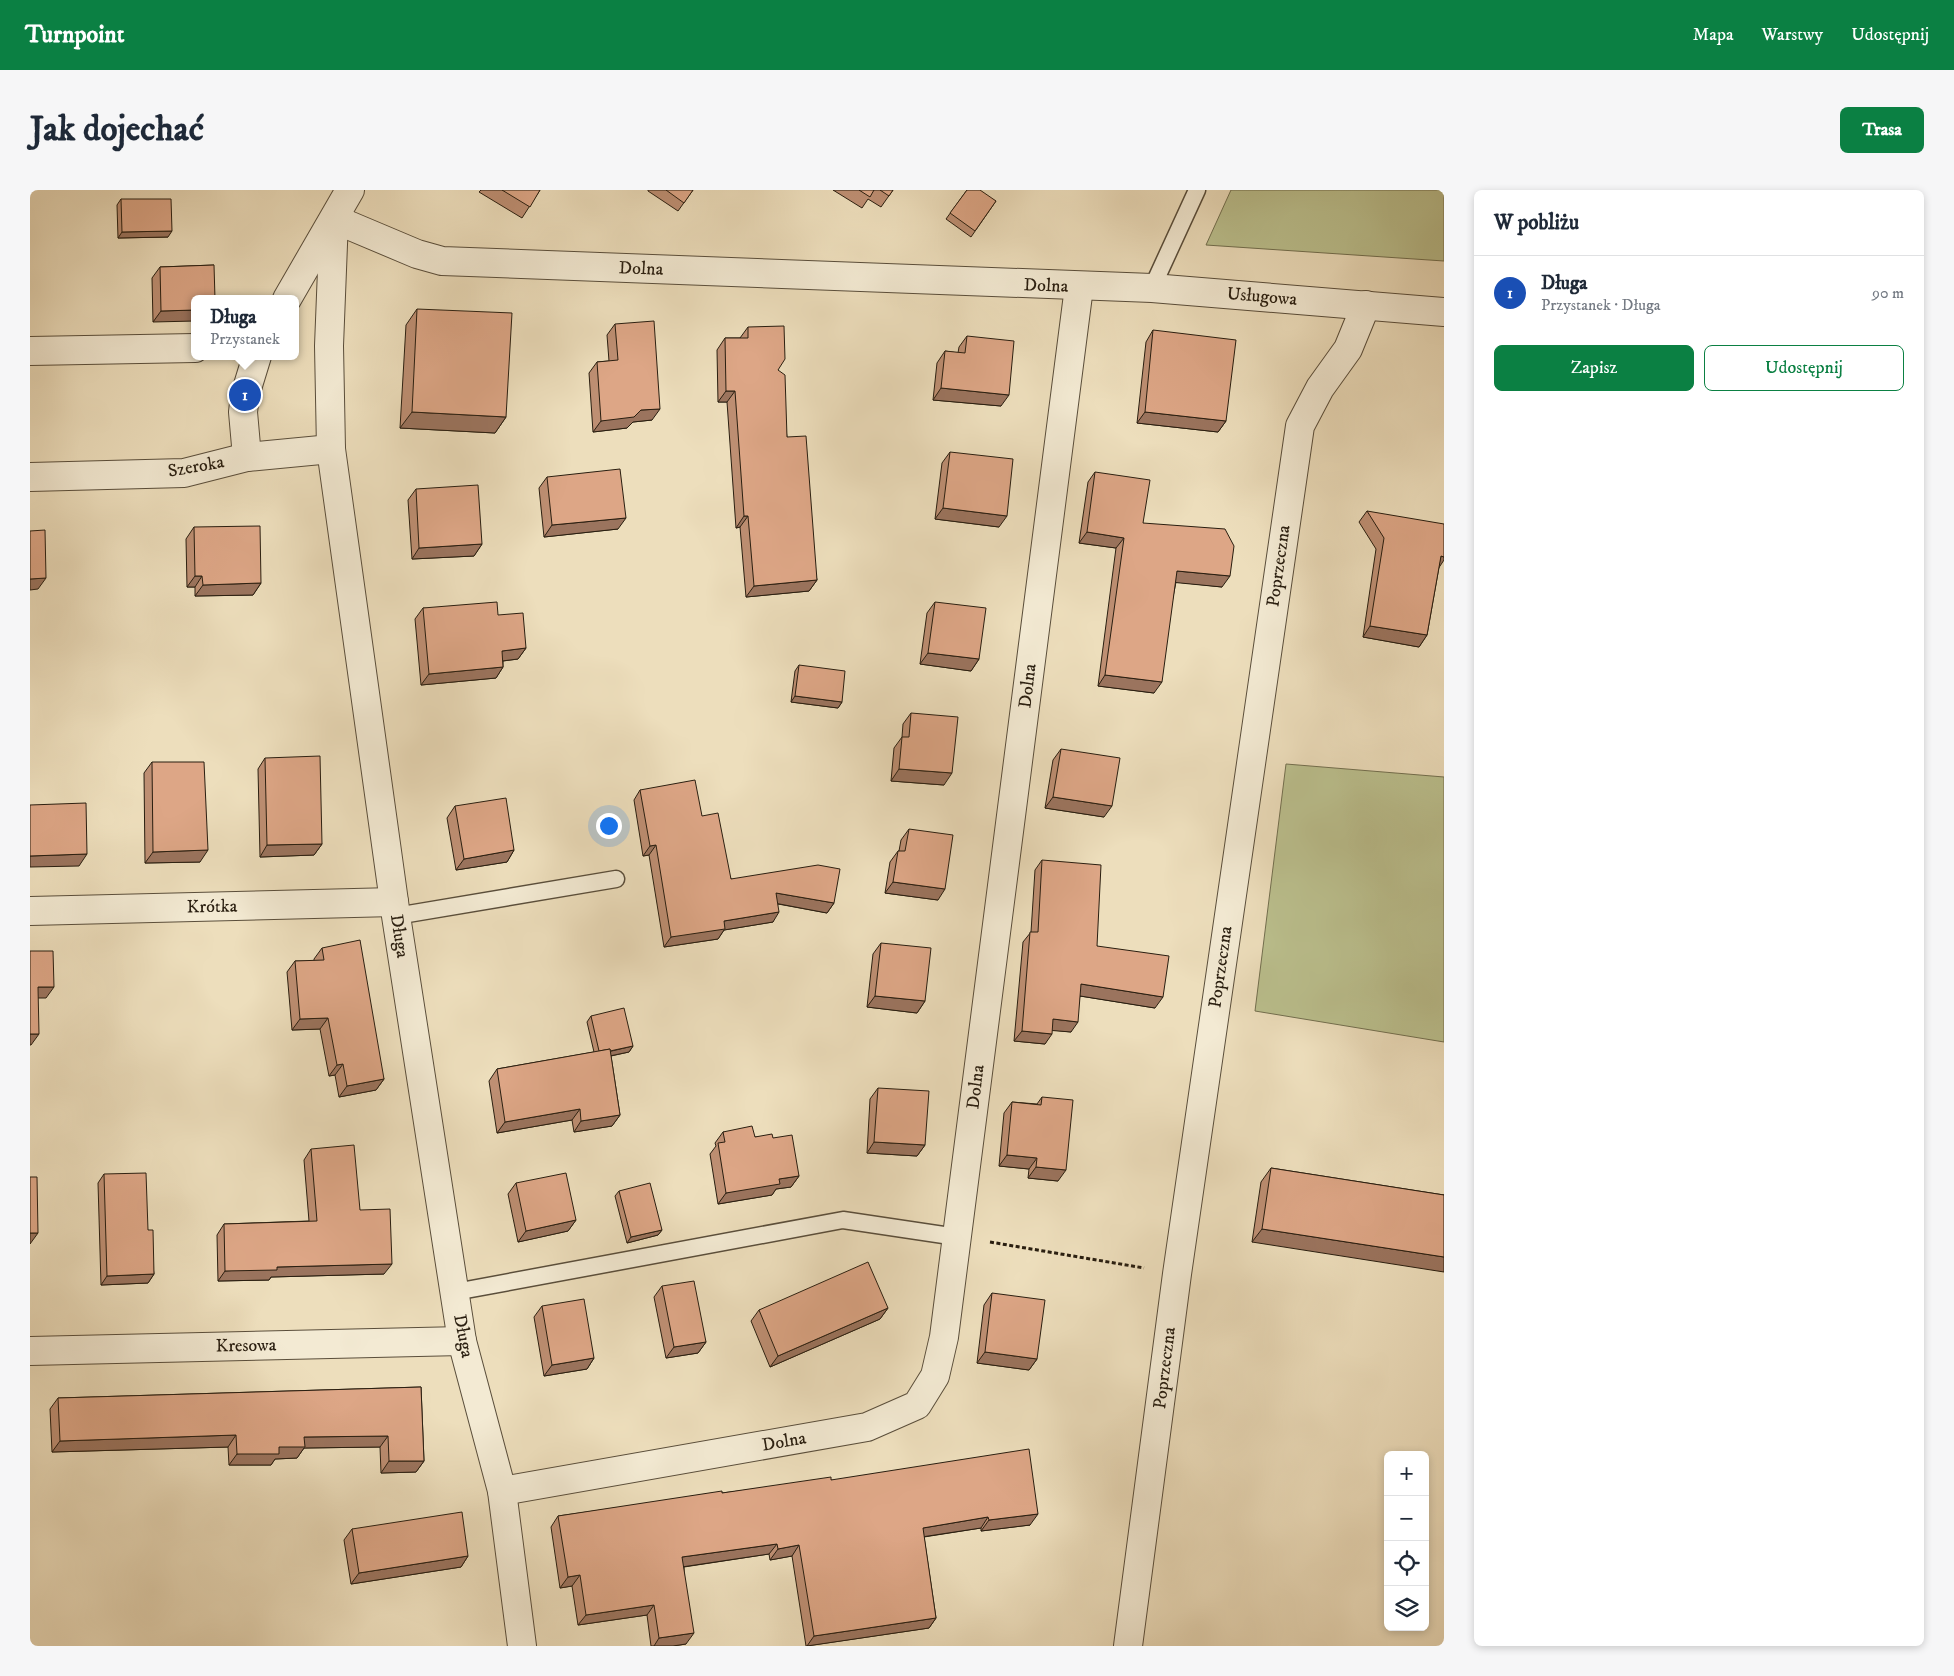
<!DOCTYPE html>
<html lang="pl">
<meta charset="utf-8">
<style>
body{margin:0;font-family:"IM FELL DW Pica",serif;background:#f6f6f7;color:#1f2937}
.controls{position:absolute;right:15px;bottom:15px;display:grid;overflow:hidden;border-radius:8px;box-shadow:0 2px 8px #0003}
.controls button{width:45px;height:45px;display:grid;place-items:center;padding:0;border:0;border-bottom:1px solid #e0e1e3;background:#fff;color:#1f2937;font:25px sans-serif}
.you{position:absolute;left:578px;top:635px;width:18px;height:18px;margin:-12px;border:4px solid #fff;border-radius:50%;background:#1a73e8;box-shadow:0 0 0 8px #1a73e833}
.badge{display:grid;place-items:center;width:32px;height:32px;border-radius:50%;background:#0b8043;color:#fff;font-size:16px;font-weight:700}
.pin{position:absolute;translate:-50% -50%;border:2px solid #fff;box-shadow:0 1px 5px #0006}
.popup{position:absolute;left:161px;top:105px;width:108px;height:65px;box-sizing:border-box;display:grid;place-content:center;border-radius:8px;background:#fff;filter:drop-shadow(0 1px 4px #0005);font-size:16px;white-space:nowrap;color:#747a83}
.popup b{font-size:19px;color:#1f2937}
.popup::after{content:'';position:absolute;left:50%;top:100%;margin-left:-10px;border:10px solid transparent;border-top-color:#fff}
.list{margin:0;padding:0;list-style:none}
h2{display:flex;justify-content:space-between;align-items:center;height:65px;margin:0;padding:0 20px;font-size:21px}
h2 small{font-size:16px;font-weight:400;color:#747a83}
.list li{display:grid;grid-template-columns:32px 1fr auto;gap:15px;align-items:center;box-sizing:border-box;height:75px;padding:0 20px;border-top:1px solid #e0e1e3}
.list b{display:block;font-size:19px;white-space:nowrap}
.list p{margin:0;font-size:16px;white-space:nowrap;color:#747a83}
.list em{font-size:16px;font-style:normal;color:#747a83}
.actions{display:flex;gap:10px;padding:15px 20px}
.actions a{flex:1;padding:11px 0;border:1px solid #0b8043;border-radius:8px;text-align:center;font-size:18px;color:#0b8043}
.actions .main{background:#0b8043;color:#fff}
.icon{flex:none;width:28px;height:28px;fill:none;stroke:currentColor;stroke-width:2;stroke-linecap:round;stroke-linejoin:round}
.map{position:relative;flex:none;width:1414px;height:1456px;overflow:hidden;border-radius:8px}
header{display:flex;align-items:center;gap:30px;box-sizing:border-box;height:70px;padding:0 25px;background:#0b8043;color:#fff}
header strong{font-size:24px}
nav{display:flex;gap:28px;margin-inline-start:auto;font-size:18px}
.intro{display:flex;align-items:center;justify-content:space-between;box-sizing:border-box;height:120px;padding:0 30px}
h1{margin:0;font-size:35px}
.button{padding:12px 22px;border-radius:8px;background:#0b8043;color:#fff;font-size:18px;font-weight:700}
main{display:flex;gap:30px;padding:0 30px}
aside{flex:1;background:#fff;border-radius:8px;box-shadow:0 2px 8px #0003}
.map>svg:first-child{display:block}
.green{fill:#bbc08e;stroke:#726f4f}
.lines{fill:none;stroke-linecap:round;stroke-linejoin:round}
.service-casing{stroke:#5a4e3b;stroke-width:19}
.minor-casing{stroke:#5a4e3b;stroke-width:30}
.path{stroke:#291e10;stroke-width:3;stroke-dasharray:4 2.5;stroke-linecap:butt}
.service{stroke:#f3ead3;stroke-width:16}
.minor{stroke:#f3ead3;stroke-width:28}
.wall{fill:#be8f73;stroke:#291e10}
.shaded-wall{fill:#9b745e;stroke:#291e10}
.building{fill:#dda686;stroke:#291e10}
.labels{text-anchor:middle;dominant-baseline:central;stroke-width:4;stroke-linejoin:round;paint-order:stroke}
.street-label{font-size:18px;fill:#291e10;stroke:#f3ead3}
</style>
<header>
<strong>Turnpoint</strong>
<nav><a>Mapa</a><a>Warstwy</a><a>Udostępnij</a></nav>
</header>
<div class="intro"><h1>Jak dojechać</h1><a class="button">Trasa</a></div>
<main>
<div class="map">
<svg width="1414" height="1456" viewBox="0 0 1414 1456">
<rect width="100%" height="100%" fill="#eddebc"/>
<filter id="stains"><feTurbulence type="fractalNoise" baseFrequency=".004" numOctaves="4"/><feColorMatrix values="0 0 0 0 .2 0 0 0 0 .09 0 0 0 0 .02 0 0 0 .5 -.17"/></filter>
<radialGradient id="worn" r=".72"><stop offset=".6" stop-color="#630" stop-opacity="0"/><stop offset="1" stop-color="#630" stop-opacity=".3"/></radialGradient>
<g class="green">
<path d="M1201 0H1414V71L1176 55Z"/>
<path d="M1256 574 1414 587V852L1225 821Z"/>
</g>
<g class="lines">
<defs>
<g id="service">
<path d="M1122 98 1167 0"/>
<path d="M366 726 586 689"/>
<path d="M425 1102 813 1030 927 1047"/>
</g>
<g id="minor">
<path d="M304 29 299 156 301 259 366 726 432 1151 472 1301 492 1456"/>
<path d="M304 29 387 64 412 71 1122 98 1414 122"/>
<path d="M257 109 320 0"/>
<path d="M0 161 165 158"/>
<path d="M217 267 213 222 215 205 227 166"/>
<path d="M0 287 154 283 217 267 301 259"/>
<path d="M0 721 364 712"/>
<path d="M0 1161 432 1151"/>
<path d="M472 1301 837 1237 887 1215 905 1186 914 1147 1049 97"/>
<path d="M1098 1456 1147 1084 1270 236 1290 198 1318 159 1336 115"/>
</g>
</defs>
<use href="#service" class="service-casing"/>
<use href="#minor" class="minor-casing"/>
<path class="path" d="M960 1052 1114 1078"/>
<use href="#service" class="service"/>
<use href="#minor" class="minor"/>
</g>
<g class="wall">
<path d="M451 0H510L492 28 449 2Z"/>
<path d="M618 0H663L648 21 618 1Z"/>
<path d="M803 0H863L851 17 838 9 832 18Z"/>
<path d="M937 0 966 11 941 47 916 29Z"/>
<path d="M91 9 138 47 88 48 87 15Z"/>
<path d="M184 75 123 132 122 88 130 77Z"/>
<path d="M387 119 476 227 465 243 370 238 376 135Z"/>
<path d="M585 134 622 230 603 232 597 238 563 242 559 183 567 172 579 171 577 145Z"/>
<path d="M718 137 748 180 757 247 787 390 779 401 716 407 710 337 706 338 697 212H688L687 160 695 148H710Z"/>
<path d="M1123 140 1196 231 1188 242 1107 233 1116 152Z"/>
<path d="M937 146 971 216 903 210 907 173 915 161 928 163 929 157Z"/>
<path d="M920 262 969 337 905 329 912 273Z"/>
<path d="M1065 282 1113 333 1192 397 1146 392 1124 503 1068 496 1086 358 1049 353 1058 292Z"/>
<path d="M517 287 588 339 514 347 509 298Z"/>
<path d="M386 299 452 354 444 366 382 369 378 310Z"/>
<path d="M1337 321 1409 377 1397 445 1389 457 1333 447 1346 359 1329 332Z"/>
<path d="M164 337 231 393 223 405 165 406V397H157L156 349Z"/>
<path d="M905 412 949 469 941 481 890 474 897 423Z"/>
<path d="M393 418 468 425 496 458 488 469 473 471V477L466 488 391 495 385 429Z"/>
<path d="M769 475 812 512 808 518 761 512 765 481Z"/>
<path d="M881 523 914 595 861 591 864 558 872 547 873 534Z"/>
<path d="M1031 559 1074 627 1015 618 1023 570Z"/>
<path d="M235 568 292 654 284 665 230 667 228 579Z"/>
<path d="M122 572 170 672 115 673 114 583Z"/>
<path d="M610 600 672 626 701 689 804 713 797 723 748 714 743 732 694 740 688 749 634 757 619 665 613 666 604 610Z"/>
<path d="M425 616 484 660 477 672 426 680 417 628Z"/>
<path d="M879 639 908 710 855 703 860 672 868 661H869L871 650Z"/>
<path d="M1012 670 1067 756 1125 818 1050 806 1041 842 1022 840 1015 854 984 851 993 752 1001 742 1005 680Z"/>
<path d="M851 753 895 811 887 823 837 817 843 764Z"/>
<path d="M292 758 354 889 346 900 309 907 305 885 299 886 290 839 262 840 257 782 265 771H284V769Z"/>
<path d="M561 826 603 856 599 862 581 866 590 925 582 936 544 942 542 930 467 943 459 891 467 879 564 862 557 832Z"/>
<path d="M848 898 895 955 887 966 837 963 840 909Z"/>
<path d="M1012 907 1028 991 998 988 999 979 969 976 974 923 982 912 1007 914Z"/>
<path d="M693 942 725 947 743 948 769 986 761 997 746 999 742 1005 688 1014 680 964 686 956 685 953Z"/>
<path d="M281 959 330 1020 354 1084 241 1087 239 1090 188 1091 187 1045 194 1034 279 1031 274 970Z"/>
<path d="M1241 978 1414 1005 1222 1052 1231 992Z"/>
<path d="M74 984 118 1040 124 1084 118 1093 71 1095 68 993Z"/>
<path d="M486 993 546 1030 538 1041 488 1052 478 1004Z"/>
<path d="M589 1001 632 1040 628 1045 597 1053 585 1006Z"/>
<path d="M632 1096 676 1152 668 1163 636 1168 624 1107Z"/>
<path d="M962 1103 1007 1169 999 1180 947 1173 954 1115Z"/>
<path d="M512 1116 564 1168 557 1179 514 1186 504 1127Z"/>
<path d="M858 1118 850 1129 740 1177 721 1131 729 1120Z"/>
<path d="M391 1197 394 1271 386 1282 351 1283 350 1257 274 1258 267 1268 245 1269 241 1275H199L198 1257 22 1262 20 1219 28 1208Z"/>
<path d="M801 1290 1000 1335 951 1341V1338L894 1347 906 1428 899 1438 776 1456 762 1366 740 1370 739 1364 654 1377 656 1454 643 1456H621L617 1425 548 1435 542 1396 530 1398 521 1337 528 1326 692 1303Z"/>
<path d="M322 1339 438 1366 431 1377 321 1394 314 1350Z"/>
</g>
<g class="shaded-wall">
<path d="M142 41 138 47 88 48 92 42Z"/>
<path d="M165 120V131L123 132 131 121Z"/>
<path d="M911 198 979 205 971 216 903 210Z"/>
<path d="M696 201H705L697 212H688Z"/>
<path d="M630 219 622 230 603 232 597 238 563 242 571 231 611 220Z"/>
<path d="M382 222 476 227 465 243 370 238Z"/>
<path d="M1115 222 1196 231 1188 242 1107 233Z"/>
<path d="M913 318 977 326 969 337 905 329Z"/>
<path d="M714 326H718L710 337 706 338Z"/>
<path d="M596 328 588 339 514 347 522 335Z"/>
<path d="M1057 342 1094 348 1086 358 1049 353Z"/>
<path d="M452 354 444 366 382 369 389 358Z"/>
<path d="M1411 366 1414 367V370L1408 379Z"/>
<path d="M1147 381 1200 386 1192 397 1140 392Z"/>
<path d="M165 386H172L165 397H157Z"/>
<path d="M16 388 8 399 0 400V389Z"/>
<path d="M787 390 779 401 716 407 724 396Z"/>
<path d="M231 393 223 405 165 406 173 395Z"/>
<path d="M1340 436 1397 445 1389 457 1333 447Z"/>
<path d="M496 458 488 469 464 472 472 461Z"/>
<path d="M898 463 949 469 941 481 890 474Z"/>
<path d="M473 477 466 488 391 495 399 484Z"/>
<path d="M1075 485 1132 492 1124 503 1068 496Z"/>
<path d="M765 506 812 512 808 518 761 512Z"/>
<path d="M869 579 922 583 914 595 861 591Z"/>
<path d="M1023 607 1082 616 1074 627 1015 618Z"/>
<path d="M292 654 284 665 230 667 237 655Z"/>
<path d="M626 655 619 665 613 666 620 656Z"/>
<path d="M178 660 170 672 115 673 123 662Z"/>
<path d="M484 660 477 672 426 680 434 669Z"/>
<path d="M57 664 49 676 0 677V666Z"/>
<path d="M863 692 915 699 908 710 855 703Z"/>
<path d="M746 703 804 713 797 723 739 712Z"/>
<path d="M749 722 743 732 694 740 688 749 634 757 641 747 694 731Z"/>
<path d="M1051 794 1133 807 1125 818 1044 805Z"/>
<path d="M8 797H24L16 808H0Z"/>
<path d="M845 806 895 811 887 823 837 817Z"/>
<path d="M298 828 290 839 262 840 270 829Z"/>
<path d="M1023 829 1048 832 1041 842 1016 840Z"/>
<path d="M992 841 1022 844 1015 854 984 851Z"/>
<path d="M0 844H9L1 855H0Z"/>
<path d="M603 856 599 862 565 869 569 864Z"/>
<path d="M313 874 305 885 299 886 307 875Z"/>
<path d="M354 889 346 900 309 907 317 896Z"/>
<path d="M550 919 542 930 467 943 475 932Z"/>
<path d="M590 925 582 936 544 942 551 931Z"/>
<path d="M844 952 895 955 887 966 837 963Z"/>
<path d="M977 965 1007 968 999 979 969 976Z"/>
<path d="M1006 977 1036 980 1028 991 998 988Z"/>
<path d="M769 986 761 997 746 999 742 1005 688 1014 696 1003 749 989Z"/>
<path d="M546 1030 538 1041 488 1052 496 1041Z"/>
<path d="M1232 1039 1414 1067V1082L1222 1052Z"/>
<path d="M632 1040 628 1045 597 1053 601 1047Z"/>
<path d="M0 1043H8L0 1054Z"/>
<path d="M362 1074 354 1084 241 1087 239 1090 188 1091 195 1081 247 1077Z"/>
<path d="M124 1084 118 1093 71 1095 77 1086Z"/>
<path d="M858 1118 850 1129 740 1177 748 1166Z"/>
<path d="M676 1152 668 1163 636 1168 644 1157Z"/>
<path d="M955 1162 1007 1169 999 1180 947 1173Z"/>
<path d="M564 1168 557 1179 514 1186 522 1175Z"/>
<path d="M206 1245 198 1257 22 1262 30 1251Z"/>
<path d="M358 1246 350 1257 274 1258 267 1268 245 1269 241 1275H199L207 1264 249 1257 274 1247Z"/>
<path d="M359 1271H394L386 1282 351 1283Z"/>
<path d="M1008 1324 1000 1335 951 1341 959 1330Z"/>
<path d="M958 1327 951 1338 885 1348 893 1338Z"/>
<path d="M747 1354 739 1364 645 1378 652 1367Z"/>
<path d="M769 1355 762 1366 740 1370 748 1359Z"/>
<path d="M438 1366 431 1377 321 1394 329 1383Z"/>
<path d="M550 1385 542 1396 530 1398 538 1387Z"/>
<path d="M624 1415 617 1425 548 1435 556 1425Z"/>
<path d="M906 1428 899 1438 777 1456 784 1446Z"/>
<path d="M664 1443 656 1454 643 1456H624L629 1448Z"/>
</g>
<g class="building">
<path d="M472 0H510L500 17Z"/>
<path d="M636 0H663L654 13Z"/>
<path d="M829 0H844L840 7Z"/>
<path d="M850 0H863L859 6Z"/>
<path d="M937 0H950L966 11 945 41 920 23Z"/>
<path d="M91 9H141L142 41 92 42Z"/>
<path d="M184 75 185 109H165V120L131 121 130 77Z"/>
<path d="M387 119 482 123 476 227 382 222Z"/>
<path d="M624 131 630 219 611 220 604 227 571 231 567 172 588 170 585 134Z"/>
<path d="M754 136 755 169 748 180 755 185 757 247 776 246 787 390 724 396 718 326H714L705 201H696L695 148H718V137Z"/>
<path d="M1123 140 1206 150 1196 231 1115 222Z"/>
<path d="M937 146 984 151 979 205 911 198 915 161 935 163Z"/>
<path d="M920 262 983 269 977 326 913 318Z"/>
<path d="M590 279 596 328 522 335 517 287Z"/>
<path d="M1065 282 1120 290 1113 333 1195 339 1204 356 1200 386 1147 381 1132 492 1075 485 1094 348 1057 342Z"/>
<path d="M448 295 452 354 389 358 386 299Z"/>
<path d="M1337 321 1414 334V367L1411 366 1397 445 1340 436 1354 348Z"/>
<path d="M230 336 231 393 173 395 172 386H165L164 337Z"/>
<path d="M15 340 16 388 0 389V341Z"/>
<path d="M467 412 468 425 493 423 496 458 472 461 473 477 399 484 393 418Z"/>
<path d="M905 412 956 418 949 469 898 463Z"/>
<path d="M769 475 815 481 812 512 765 506Z"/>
<path d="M881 523 928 527 922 583 869 579 872 547H879Z"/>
<path d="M1031 559 1090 568 1082 616 1023 607Z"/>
<path d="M290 566 292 654 237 655 235 568Z"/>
<path d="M122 572H174L178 660 123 662Z"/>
<path d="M665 590 672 626 688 623 701 689 788 675 810 679 804 713 746 703 749 722 694 731 695 739 641 747 626 655 620 656 610 600Z"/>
<path d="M476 608 484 660 434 669 425 616Z"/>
<path d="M56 613 57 664 0 666V615Z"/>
<path d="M879 639 923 645 915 699 863 692 868 661H875Z"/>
<path d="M1012 670 1071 675 1067 756 1139 766 1133 807 1051 794 1048 832 1023 829 1022 844 992 841 1000 742H1008Z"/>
<path d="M330 750 354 889 317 896 313 874 307 875 298 828 270 829 265 771 294 770 292 758Z"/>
<path d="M851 753 901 758 895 811 845 806Z"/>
<path d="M0 761H23L24 797H8L9 844H0Z"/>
<path d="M594 818 603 856 580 861V859L569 861 561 826Z"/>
<path d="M580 859 590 925 551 931 550 919 475 932 467 879Z"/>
<path d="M848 898 899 901 895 955 844 952Z"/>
<path d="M1012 907 1043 910 1036 980 1006 977 1007 968 977 965 982 912 1011 915Z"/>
<path d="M722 936 725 947 742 944 743 948 762 945 769 986 749 989 750 994 696 1003 688 953 695 952 693 942Z"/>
<path d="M324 955 330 1020 360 1019 362 1074 247 1077V1080L195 1081 194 1034 287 1031 281 959Z"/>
<path d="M1241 978 1414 1005V1067L1232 1039Z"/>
<path d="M116 983 118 1040H123L124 1084 77 1086 74 984Z"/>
<path d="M536 983 546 1030 496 1041 486 993Z"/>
<path d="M0 987H7L8 1043H0Z"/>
<path d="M620 993 632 1040 601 1047 589 1001Z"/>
<path d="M838 1072 858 1118 748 1166 729 1120Z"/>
<path d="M664 1091 676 1152 644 1157 632 1096Z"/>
<path d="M962 1103 1015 1110 1007 1169 955 1162Z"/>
<path d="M554 1109 564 1168 522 1175 512 1116Z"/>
<path d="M391 1197 394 1271H359L358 1246 274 1247 275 1257H249V1264H207L206 1245 30 1251 28 1208Z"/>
<path d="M999 1259 1008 1324 959 1330 958 1327 893 1338 906 1428 784 1446 769 1355 748 1359 747 1354 652 1367 664 1443 629 1448 624 1415 556 1425 550 1385 538 1387 528 1326 692 1301V1303L801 1287V1290Z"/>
<path d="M432 1322 438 1366 329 1383 322 1339Z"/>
</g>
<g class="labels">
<g class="street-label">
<text transform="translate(611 79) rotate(2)">Dolna</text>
<text transform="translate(1016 96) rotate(2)">Dolna</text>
<text transform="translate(1232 107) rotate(5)">Usługowa</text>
<text transform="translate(166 277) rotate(-10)">Szeroka</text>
<text transform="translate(1249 376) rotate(-82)">Poprzeczna</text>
<text transform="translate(998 496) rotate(-83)">Dolna</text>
<text transform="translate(182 717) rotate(-1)">Krótka</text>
<text transform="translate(369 746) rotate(81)">Długa</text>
<text transform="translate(1191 777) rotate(-82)">Poprzeczna</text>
<text transform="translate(946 897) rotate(-83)">Dolna</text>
<text transform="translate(433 1146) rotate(79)">Długa</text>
<text transform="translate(216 1156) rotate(-1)">Kresowa</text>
<text transform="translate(1135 1178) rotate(-83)">Poprzeczna</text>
<text transform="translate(754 1252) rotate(-10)">Dolna</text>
</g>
</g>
<rect width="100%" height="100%" filter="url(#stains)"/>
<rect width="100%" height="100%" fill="url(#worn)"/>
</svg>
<div class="controls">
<button>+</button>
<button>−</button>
<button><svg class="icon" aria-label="locate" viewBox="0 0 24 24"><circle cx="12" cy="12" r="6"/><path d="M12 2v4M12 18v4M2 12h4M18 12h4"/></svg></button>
<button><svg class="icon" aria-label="layers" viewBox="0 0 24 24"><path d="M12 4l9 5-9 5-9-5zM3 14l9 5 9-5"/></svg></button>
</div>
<div class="you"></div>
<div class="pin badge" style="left:215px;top:205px;background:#1a4fb4">1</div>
<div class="popup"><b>Długa</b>Przystanek</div>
</div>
<aside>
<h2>W pobliżu<small></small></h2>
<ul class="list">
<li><span class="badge" style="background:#1a4fb4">1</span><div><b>Długa</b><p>Przystanek · Długa</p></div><em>90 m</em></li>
</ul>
<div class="actions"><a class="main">Zapisz</a><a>Udostępnij</a></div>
</aside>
</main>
